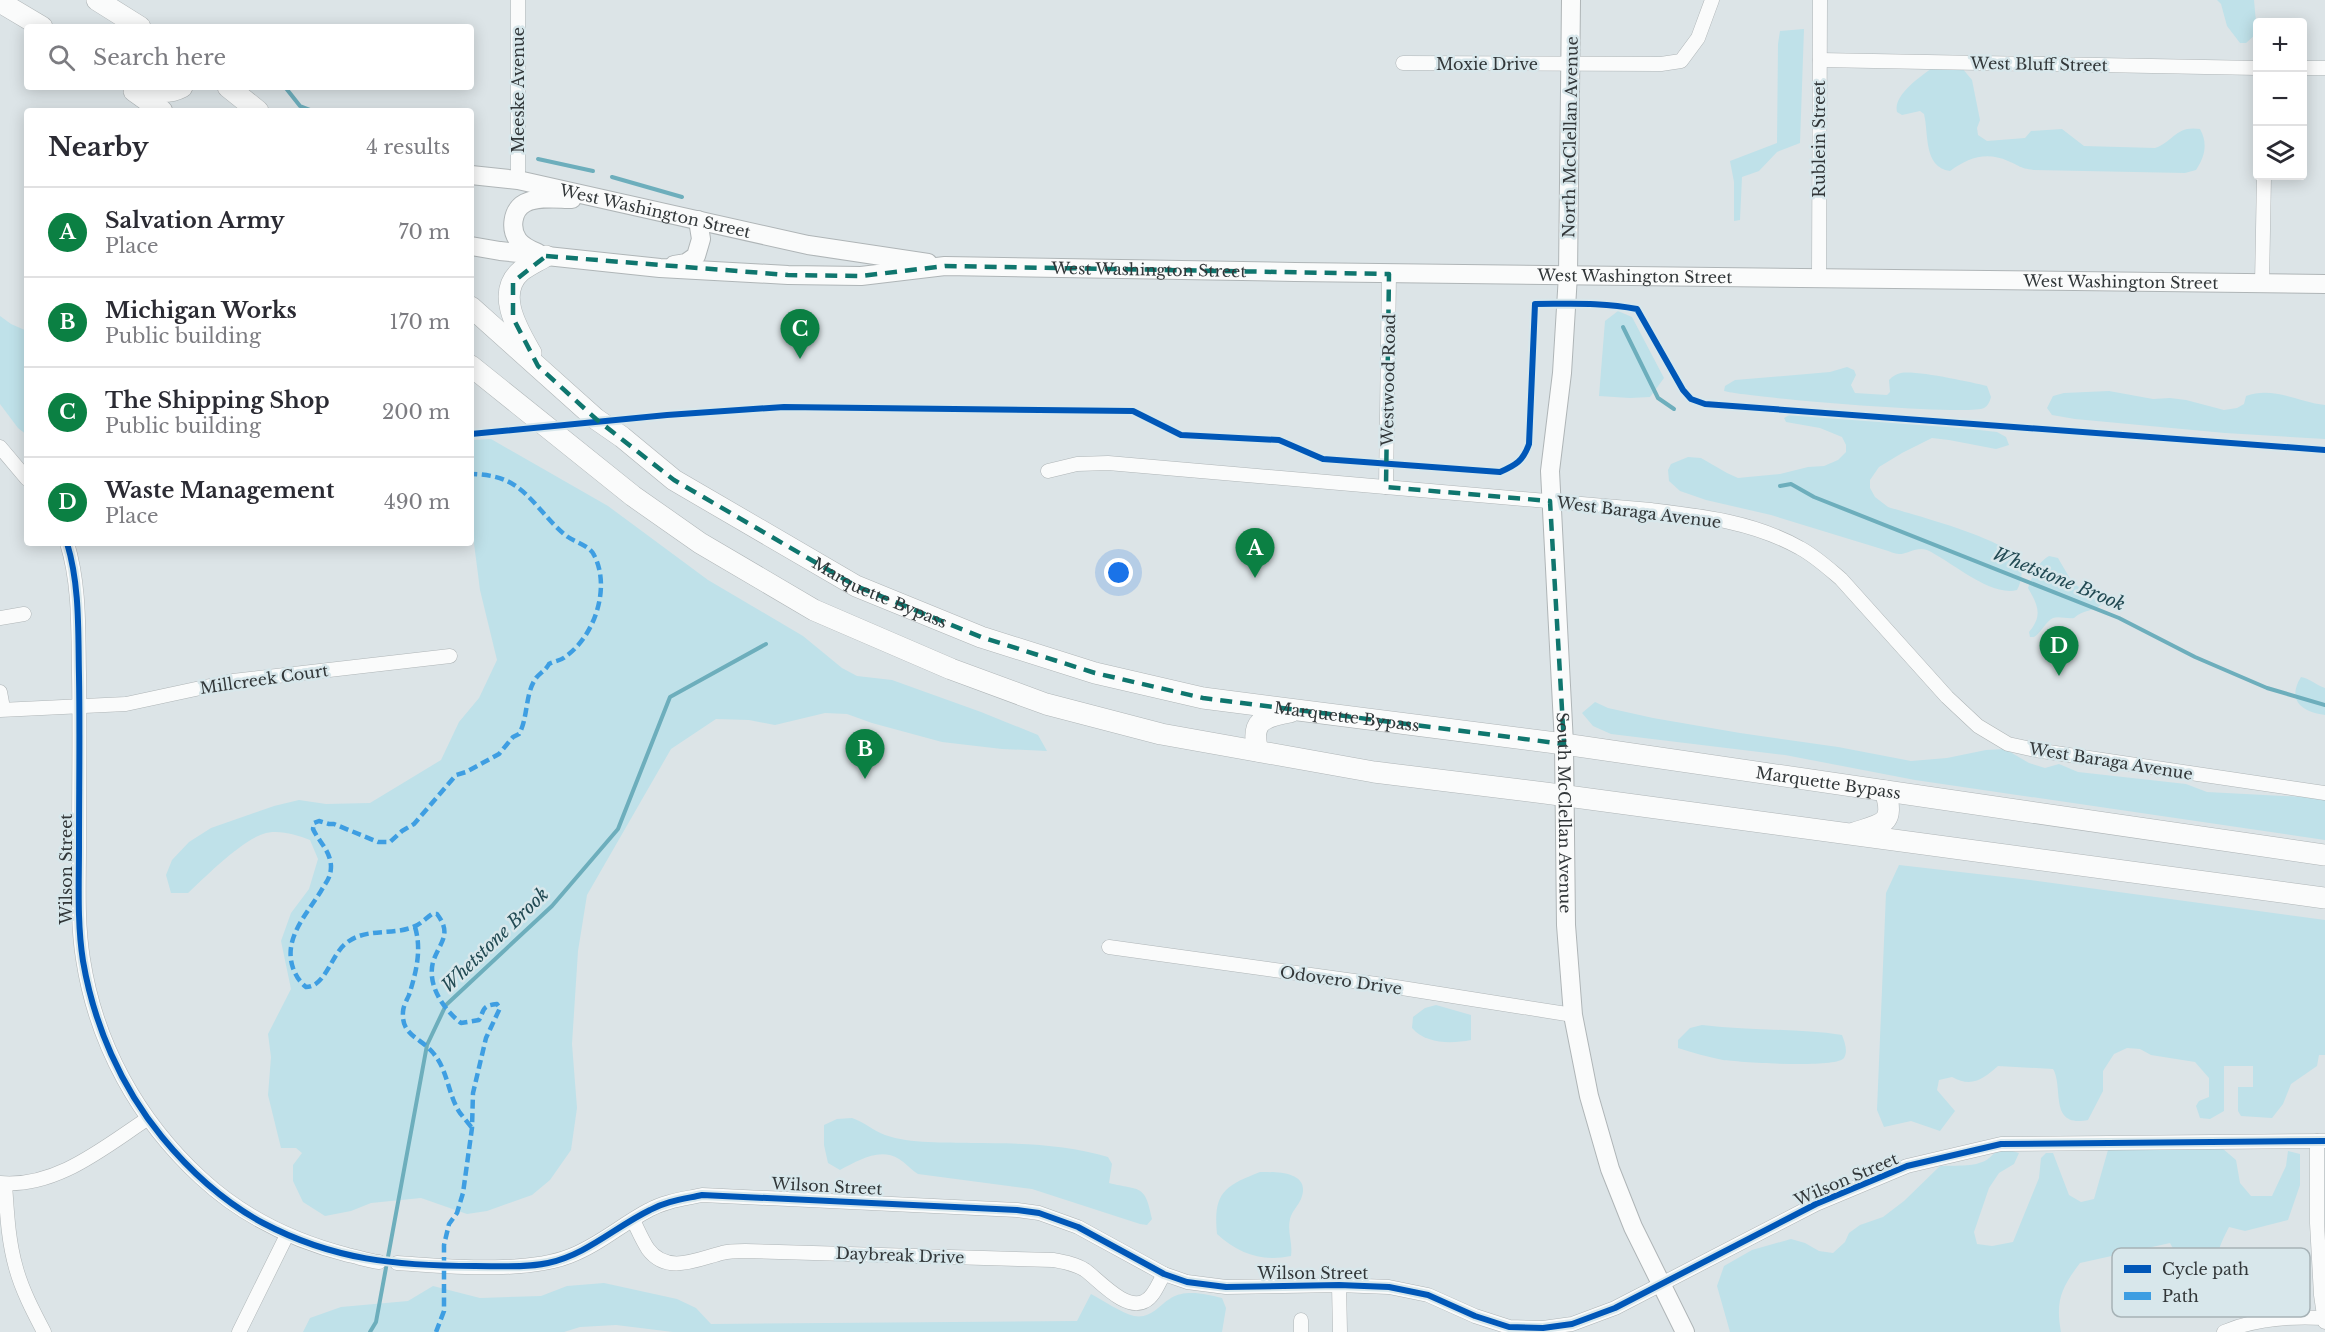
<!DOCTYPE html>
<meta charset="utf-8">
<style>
body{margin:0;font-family:"Libre Baskerville",serif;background:#f7f7f7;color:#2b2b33}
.controls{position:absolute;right:18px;top:18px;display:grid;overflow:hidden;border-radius:6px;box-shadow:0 3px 15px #0003}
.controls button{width:54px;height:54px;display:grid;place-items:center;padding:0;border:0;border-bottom:2px solid #e1e1e2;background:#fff;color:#2b2b33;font:30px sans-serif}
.you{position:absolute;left:1119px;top:573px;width:21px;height:21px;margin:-15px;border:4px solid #fff;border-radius:50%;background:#1a73e8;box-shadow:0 0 0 9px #1a73e833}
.badge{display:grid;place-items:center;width:39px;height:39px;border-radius:50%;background:#0b8043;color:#fff;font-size:20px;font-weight:700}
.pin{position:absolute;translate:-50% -50px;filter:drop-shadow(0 2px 3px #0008)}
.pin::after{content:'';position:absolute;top:32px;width:21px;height:18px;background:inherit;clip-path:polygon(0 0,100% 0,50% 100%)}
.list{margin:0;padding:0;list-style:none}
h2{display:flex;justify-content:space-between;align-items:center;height:78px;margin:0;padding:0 24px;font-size:26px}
h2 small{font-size:20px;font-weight:400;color:#7c7c81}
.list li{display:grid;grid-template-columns:39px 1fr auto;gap:18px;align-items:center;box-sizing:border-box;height:90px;padding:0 24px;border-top:2px solid #e1e1e2}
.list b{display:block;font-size:22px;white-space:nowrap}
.list p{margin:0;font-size:20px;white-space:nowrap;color:#7c7c81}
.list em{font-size:20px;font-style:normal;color:#7c7c81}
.icon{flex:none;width:33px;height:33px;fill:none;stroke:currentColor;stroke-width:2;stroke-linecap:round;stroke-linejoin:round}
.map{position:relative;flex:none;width:2325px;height:1332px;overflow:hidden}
.search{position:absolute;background:#fff;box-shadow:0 3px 15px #0003;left:24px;top:24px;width:450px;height:66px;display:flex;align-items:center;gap:15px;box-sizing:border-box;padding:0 21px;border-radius:6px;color:#7c7c81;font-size:22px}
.panel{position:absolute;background:#fff;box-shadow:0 3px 15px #0003;left:24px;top:108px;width:450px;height:438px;border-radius:6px}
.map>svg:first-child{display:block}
.green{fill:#bfe1e9}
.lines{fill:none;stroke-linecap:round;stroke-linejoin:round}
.stream{stroke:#6daebc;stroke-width:4}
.minor-casing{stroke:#afb5b7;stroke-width:15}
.major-casing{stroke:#afb5b7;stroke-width:20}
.highway-casing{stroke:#afb5b7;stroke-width:22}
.minor{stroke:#fafbfb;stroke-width:14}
.major{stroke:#fafbfb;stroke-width:18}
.highway{stroke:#fafbfb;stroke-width:21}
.quiet{stroke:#3e9ee2;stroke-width:4.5;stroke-dasharray:9 4.5;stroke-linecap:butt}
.cycleway-casing{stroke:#d8e7eb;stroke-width:10}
.cycleway{stroke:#0057b8;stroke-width:6}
.marked{fill:none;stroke:#0f766e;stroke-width:4.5;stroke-dasharray:12 8;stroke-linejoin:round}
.labels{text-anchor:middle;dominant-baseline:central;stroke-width:5;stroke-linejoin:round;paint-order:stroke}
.street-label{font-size:16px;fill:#323739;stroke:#d8e7eb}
.water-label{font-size:18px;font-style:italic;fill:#224a53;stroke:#d8e7eb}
.key{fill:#d8e7eb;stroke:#a6b2b6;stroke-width:1.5}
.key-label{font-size:16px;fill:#323739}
</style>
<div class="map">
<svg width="2325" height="1332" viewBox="0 0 2325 1332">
<rect width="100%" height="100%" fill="#dce4e7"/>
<g class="green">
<path d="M2217 0H2254L2257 33 2246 43H2240L2227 26 2221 4Z"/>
<path d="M1804 29 1800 143 1777 152 1759 171 1742 177 1740 220 1734 221V182L1730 161 1777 143 1778 44 1780 31Z"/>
<path d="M1932 68H1962L1972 80 1980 120 1977 128 1978 135 1987 141 2025 138 2031 131 2062 129 2084 146 2155 148C2173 142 2176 125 2200 129 2208 143 2205 157 2196 170L2185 173 2034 170C2018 168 2021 166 2008 161 1986 151 1968 158 1950 171 1923 167 1929 134 1924 114L1920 111 1902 115 1897 112C1893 95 1920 77 1932 68Z"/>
<path d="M1618 311 1632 317 1664 378 1650 397 1630 398 1599 396 1605 321Z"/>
<path d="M0 316 11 324 27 331V435L18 428 0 404Z"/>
<path d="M1847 367 1854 370 1856 375 1851 385 1855 393 1887 395 1890 392 1889 380C1893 376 1896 374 1901 373 1916 370 1970 382 1987 386L1991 397C1990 401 1988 406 1984 408 1968 416 1751 398 1724 391L1725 386 1735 380 1830 372Z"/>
<path d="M2109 391 2153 399 2170 398 2186 400 2224 410 2237 408 2244 404 2246 396C2273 386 2298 402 2325 405V439L2225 433 2075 419 2052 415 2047 408 2053 396 2064 393Z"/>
<path d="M1791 414 1952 427 1997 432 2006 437 2009 445 1996 449 1949 440 1932 438 1902 453 1879 467 1870 480V488L1875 497 1888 507C1914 515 2003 538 2018 559 2024 568 2022 581 2017 590 1990 597 1951 561 1927 550 1917 546 1908 554 1899 554 1895 554 1889 551 1885 550L1771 515 1706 500 1680 491 1669 481 1668 470 1671 464 1688 457 1701 458 1727 473 1738 478 1748 477 1780 474 1808 467 1824 466 1838 460 1846 452V445L1842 437 1820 428 1786 422 1784 418Z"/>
<path d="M491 439 608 506 708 580 803 636 842 668 857 676 892 680 981 712 1038 735 1047 751 1002 749 942 742 872 723 847 714 825 713 775 725 749 720 716 719 671 749 587 895 578 951 572 1044 577 1108 571 1150 550 1180 532 1195 487 1211 467 1214 421 1198 371 1203 351 1211 325 1216 303 1202 293 1181V1165L302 1153 296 1148H281L268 1095 271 1057 268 1034 291 989 281 941 291 913 309 889 318 859 310 840C296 835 278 829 263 834 241 841 205 877 188 893H171L166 875 172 860 189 842 211 828 274 806 299 800 326 804 370 803 441 760 459 722 479 698 497 660 480 590 471 520V440Z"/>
<path d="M2049 556 2058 558 2072 582 2102 604C2094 612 2083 609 2074 618 2067 619 2059 616 2053 618 2046 621 2041 633 2034 637H2030L2029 632C2043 616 2038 605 2028 588 2032 576 2038 562 2049 556Z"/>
<path d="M2301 677C2309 678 2316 685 2325 688V715C2303 712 2286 701 2301 677Z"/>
<path d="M1595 702 1608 708 1653 718 1740 733 1838 747 1911 761 1947 758 1986 750 2005 749 2029 763 2045 768 2059 764 2078 772 2186 784 2207 792 2322 798 2325 800V840L1915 780 1785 755 1611 734 1593 726 1582 713Z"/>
<path d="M1899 865 2030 880 2325 920V1055H2319L2317 1066 2291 1084 2283 1104 2272 1118 2241 1116 2238 1111V1087H2253V1066H2224V1111L2210 1119 2200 1118 2196 1106 2199 1101 2209 1097V1078L2195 1062 2151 1055 2140 1049 2127 1048 2114 1054 2103 1071V1091L2088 1120C2048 1128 2064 1087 2053 1069L1998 1066C1983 1079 1972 1088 1952 1077L1939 1080 1937 1090 1955 1111 1940 1131 1911 1121 1884 1127 1877 1110 1886 893Z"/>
<path d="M1436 1005 1471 1015V1040C1451 1044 1426 1044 1412 1028L1413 1017 1425 1008Z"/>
<path d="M1702 1025C1749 1031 1796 1028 1842 1035 1845 1043 1848 1051 1844 1058 1836 1069 1739 1062 1723 1060 1708 1057 1693 1053 1678 1048V1040L1690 1028Z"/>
<path d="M852 1118C864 1122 874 1131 885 1135 911 1144 945 1142 971 1143 1017 1143 1065 1144 1108 1157L1112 1164 1109 1183C1140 1191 1145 1183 1152 1219L1147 1225 1140 1224 1032 1189 918 1174C911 1170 906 1163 899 1159 879 1147 858 1161 840 1170L828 1163 824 1145V1125L837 1119Z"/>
<path d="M2110 1143 2222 1148 2236 1160 2240 1183 2251 1196H2272L2286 1166 2288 1151 2300 1154V1185L2288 1220 2245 1231 2229 1227C2219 1247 2210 1262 2229 1281L2215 1289 2183 1267 2170 1243 2080 1263C2062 1287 2055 1300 2061 1332H1730L1717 1286 1724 1266 1752 1250 1791 1239 1805 1243 1819 1251 1833 1253 1845 1242 1849 1233 1860 1225 1883 1217 1904 1201 1940 1166C1952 1165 1968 1167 1979 1163 1998 1158 1990 1143 2019 1153L2014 1164 1999 1173 1989 1188 1974 1232 1977 1244 1992 1246 2013 1242 2039 1178 2041 1158 2046 1153H2053L2069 1195 2081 1202 2094 1199Z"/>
<path d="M1260 1172C1276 1172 1312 1171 1301 1199 1298 1206 1292 1211 1290 1219 1287 1232 1293 1243 1291 1256 1262 1262 1239 1254 1217 1234 1213 1193 1224 1186 1260 1172Z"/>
<path d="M604 1283 677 1299 696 1308 711 1324 1077 1321 1091 1294C1102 1300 1122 1313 1134 1316 1151 1319 1158 1306 1171 1298 1185 1289 1207 1294 1222 1298L1226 1308 1222 1332H673L616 1325 580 1327 564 1332H303L310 1318 341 1307 408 1301 433 1286 480 1298 541 1296 567 1286Z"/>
</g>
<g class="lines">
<g class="stream">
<path d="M285 87 300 106 313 111"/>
<path d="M538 159 593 171"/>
<path d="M612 177 682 197"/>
<path d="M1623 327 1658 398 1674 409"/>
<path d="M1780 486 1791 484 1814 497 2119 618 2195 657 2267 688 2325 705"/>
<path d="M370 1332 376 1322 427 1045 446 1005 552 906 618 829 670 697 766 644"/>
</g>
<defs>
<g id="minor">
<path d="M518 0V180"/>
<path d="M1820 60 2258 68"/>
<path d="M1403 63 1661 64 1681 61 1698 38 1712 0"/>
<path d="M2302 68H2325"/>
<path d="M1819 279 1820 0"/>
<path d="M2262 284 2264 176"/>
<path d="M0 447 27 479"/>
<path d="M1048 471 1077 464 1108 463 1651 510C1702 516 1754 522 1800 548 1815 556 1828 568 1841 579L1947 697 1978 726 2008 744 2035 750 2325 793"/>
<path d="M1386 487 1389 274"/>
<path d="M67 543C80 585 78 630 79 673 80 731 79 788 79 846 79 884 77 921 83 959 96 1044 138 1120 201 1178 243 1217 293 1241 348 1255 358 1257 369 1261 379 1262"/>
<path d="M0 618 24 614"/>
<path d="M0 692 3 708"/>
<path d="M0 710 126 704 233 681 450 656"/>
<path d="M1109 947 1383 985 1573 1015"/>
<path d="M2317 1141V1223L2321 1295 2325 1322"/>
<path d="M0 1183C56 1188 103 1148 147 1119"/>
<path d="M5 1184C7 1212 8 1240 16 1268 22 1290 33 1311 44 1332"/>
<path d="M633 1220C638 1230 642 1240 648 1249 667 1275 698 1259 722 1253 729 1251 738 1251 745 1251L1053 1260C1064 1262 1076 1264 1085 1270 1099 1280 1126 1312 1145 1301 1154 1297 1159 1282 1164 1274"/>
<path d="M397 1263C446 1266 524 1274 570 1256 599 1245 622 1224 649 1210 665 1201 684 1199 702 1195L1017 1210 1039 1213 1078 1227 1164 1274 1187 1282 1226 1287 1339 1285 1389 1287 1428 1295 1475 1316 1509 1327 1543 1328 1572 1324 1615 1308 1816 1204 1907 1166 2001 1144 2325 1141"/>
<path d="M1339 1285 1340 1332"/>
<path d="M239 1332 287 1235"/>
<path d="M1301 1332V1320"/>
<path d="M2224 1332C2256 1318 2291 1316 2325 1318"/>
</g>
<g id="major">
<path id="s1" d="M1571 0 1568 275 1562 373 1550 471 1564 744 1566 925 1573 1015 1589 1096 1610 1169 1633 1227 1685 1332"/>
<path id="s2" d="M471 175 518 180 808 245 928 263"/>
<path id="s3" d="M471 246 500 251 660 268 788 275 861 276 945 266 1295 272 2325 284"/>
<path d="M538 253C531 250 523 247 518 240 510 229 512 210 525 203 538 196 558 199 572 199"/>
<path d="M674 265 686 263 696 256 701 239 698 220"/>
</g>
<g id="highway">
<path d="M97 0 140 27"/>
<path d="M0 2 42 27"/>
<path d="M137 87C152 91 167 95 182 87"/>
<path d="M228 87 258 111"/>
<path d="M134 91 162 111"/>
<path id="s4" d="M471 307 596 419 622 437 674 480 856 586 981 637 1095 673 1203 698 1564 744 2325 855"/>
<path d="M531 353C518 330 495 293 521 271 529 265 538 261 546 256"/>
<path d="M471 366 633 496 700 543 814 610 951 669 1046 704 1161 734 1374 772 1545 793 2325 898"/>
<path d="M1258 751C1250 721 1263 717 1290 712"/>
<path d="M1854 833C1882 824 1896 824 1885 791"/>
</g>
</defs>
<use href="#minor" class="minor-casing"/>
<use href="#major" class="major-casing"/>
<use href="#highway" class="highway-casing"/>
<use href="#minor" class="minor"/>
<use href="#major" class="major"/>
<use href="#highway" class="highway"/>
<g class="quiet">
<path d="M415 927C422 950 416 973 409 995 407 1000 403 1006 403 1012 401 1036 422 1038 434 1054 448 1071 448 1095 460 1113 464 1118 468 1123 472 1128"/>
<path d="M436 1332 444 1311V1245L449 1224 457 1213 463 1193 472 1128 473 1093 486 1038 500 1008 497 1004C481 1006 485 1009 479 1020L461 1023C443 1009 427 985 433 962 439 943 453 935 437 914H432C426 918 420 925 413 927 390 936 365 927 345 944 331 956 325 987 306 987 299 981 296 976 293 968 283 939 306 915 321 891 326 882 331 878 331 866 330 850 319 842 313 829L314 823 319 821 329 824H334L378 842H390L402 831 414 824 456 775 466 772 499 754 513 737 519 734C528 719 525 693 536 678 541 672 545 671 549 664 554 661 560 661 565 657 595 636 611 587 594 555 590 546 575 542 568 537 546 521 531 492 507 481 497 476 482 474 471 474"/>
</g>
<defs>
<g id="cycleway">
<path d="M471 434 667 415 784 407 1133 411 1181 435 1279 440 1323 459 1500 472C1516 465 1523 461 1529 444L1535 304C1569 304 1603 302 1637 309L1683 390 1691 399 1705 404 2325 450"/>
<path d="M67 543C80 586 78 631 79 676 80 732 79 789 79 846 79 884 77 923 83 961 94 1025 121 1087 162 1137 190 1171 224 1202 263 1223 333 1260 397 1266 475 1266 499 1266 524 1268 548 1263 586 1255 615 1227 650 1210 666 1201 684 1199 702 1195L1017 1210 1039 1213 1078 1227 1164 1274 1187 1282 1226 1287 1339 1285 1389 1287 1428 1295 1475 1316 1509 1327 1543 1328 1572 1324 1615 1308 1816 1204 1907 1166 2001 1144 2325 1141"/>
</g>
</defs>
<use href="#cycleway" class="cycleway-casing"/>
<use href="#cycleway" class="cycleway"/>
</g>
<path class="marked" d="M546 256 788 275 861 276 945 266 1389 274 1386 487 1550 501 1564 744 1203 698 1095 673 981 637 856 586 674 480 596 419 538 366 513 318V282Z"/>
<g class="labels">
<g class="street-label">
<text x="1487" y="64">Moxie Drive</text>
<text transform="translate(2039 64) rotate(1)">West Bluff Street</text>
<text transform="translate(518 90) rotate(-90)">Meeske Avenue</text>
<text transform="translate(1570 137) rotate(-89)">North McClellan Avenue</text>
<text transform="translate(1819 139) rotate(-90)">Rublein Street</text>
<text stroke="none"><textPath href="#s2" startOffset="188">West Washington Street</textPath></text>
<text stroke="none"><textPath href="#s3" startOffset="680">West Washington Street</textPath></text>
<text stroke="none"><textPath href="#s3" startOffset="1166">West Washington Street</textPath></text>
<text stroke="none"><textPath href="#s3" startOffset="1652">West Washington Street</textPath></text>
<text transform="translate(1388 380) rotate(-89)">Westwood Road</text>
<text transform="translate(1639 512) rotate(7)">West Baraga Avenue</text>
<text stroke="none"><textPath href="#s4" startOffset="502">Marquette Bypass</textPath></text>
<text transform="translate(264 679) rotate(-8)">Millcreek Court</text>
<text stroke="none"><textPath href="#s4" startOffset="988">Marquette Bypass</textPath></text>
<text transform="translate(2111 761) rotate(9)">West Baraga Avenue</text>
<text stroke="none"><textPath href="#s4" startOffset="1474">Marquette Bypass</textPath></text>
<text stroke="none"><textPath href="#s1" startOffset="814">South McClellan Avenue</textPath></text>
<text transform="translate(66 869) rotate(-90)">Wilson Street</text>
<text transform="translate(1341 980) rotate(8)">Odovero Drive</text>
<text transform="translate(1846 1179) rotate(-23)">Wilson Street</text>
<text transform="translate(827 1186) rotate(3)">Wilson Street</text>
<text transform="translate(900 1255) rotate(2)">Daybreak Drive</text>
<text x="1313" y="1273">Wilson Street</text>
</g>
<g class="water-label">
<text transform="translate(2059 579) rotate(22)">Whetstone Brook</text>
<text transform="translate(495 940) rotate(-44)">Whetstone Brook</text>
</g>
</g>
<rect x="2112" y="1248" width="198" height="69" rx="9" class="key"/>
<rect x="2124" y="1265" width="27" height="8" fill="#0057b8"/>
<rect x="2124" y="1292" width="27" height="8" fill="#3e9ee2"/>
<g class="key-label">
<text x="2162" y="1275">Cycle path</text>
<text x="2162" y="1302">Path</text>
</g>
</svg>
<div class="controls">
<button>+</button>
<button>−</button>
<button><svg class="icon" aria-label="layers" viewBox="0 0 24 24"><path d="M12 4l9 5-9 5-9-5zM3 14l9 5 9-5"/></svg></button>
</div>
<div class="you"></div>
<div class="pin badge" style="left:1255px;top:578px">A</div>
<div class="pin badge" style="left:865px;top:779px">B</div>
<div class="pin badge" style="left:800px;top:359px">C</div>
<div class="pin badge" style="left:2059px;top:676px">D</div>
<div class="search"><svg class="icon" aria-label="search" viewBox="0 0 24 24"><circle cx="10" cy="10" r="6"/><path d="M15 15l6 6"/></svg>Search here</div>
<section class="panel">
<h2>Nearby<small>4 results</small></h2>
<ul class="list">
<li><span class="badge">A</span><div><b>Salvation Army</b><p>Place</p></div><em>70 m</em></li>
<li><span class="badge">B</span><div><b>Michigan Works</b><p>Public building</p></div><em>170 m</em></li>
<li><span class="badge">C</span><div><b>The Shipping Shop</b><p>Public building</p></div><em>200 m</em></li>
<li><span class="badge">D</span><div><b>Waste Management</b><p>Place</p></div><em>490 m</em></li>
</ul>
</section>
</div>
